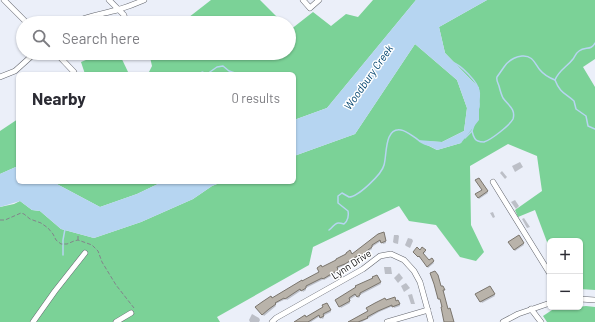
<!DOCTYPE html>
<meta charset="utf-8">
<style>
body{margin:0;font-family:Barlow,sans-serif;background:#f2f2f3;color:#2b2b33}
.controls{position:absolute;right:12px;bottom:12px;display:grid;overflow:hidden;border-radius:6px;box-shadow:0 1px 3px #0004}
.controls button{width:36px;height:36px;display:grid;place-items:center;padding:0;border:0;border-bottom:1px solid #e1e1e2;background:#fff;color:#2b2b33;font:20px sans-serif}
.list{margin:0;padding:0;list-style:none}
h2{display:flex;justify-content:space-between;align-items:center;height:52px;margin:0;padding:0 16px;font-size:17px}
h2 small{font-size:13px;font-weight:400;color:#7c7c81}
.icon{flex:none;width:22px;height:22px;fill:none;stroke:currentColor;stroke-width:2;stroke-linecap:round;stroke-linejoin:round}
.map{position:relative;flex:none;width:595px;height:322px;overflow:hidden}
.search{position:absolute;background:#fff;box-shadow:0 1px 3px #0004;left:16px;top:16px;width:280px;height:44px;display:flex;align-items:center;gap:10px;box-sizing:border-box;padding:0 14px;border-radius:22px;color:#7c7c81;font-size:15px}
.panel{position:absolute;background:#fff;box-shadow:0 1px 3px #0004;left:16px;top:72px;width:280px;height:112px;border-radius:6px}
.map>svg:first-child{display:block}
.green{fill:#7bd297}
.water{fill:#b6d5f1}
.shadow{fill:#0003}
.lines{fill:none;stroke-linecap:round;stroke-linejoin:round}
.stream{stroke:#b6d5f1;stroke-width:1.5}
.building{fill:#b9b3aa;stroke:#7a756d}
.minor-casing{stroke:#63666e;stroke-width:6}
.path{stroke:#82848b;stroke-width:1;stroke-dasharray:4 2;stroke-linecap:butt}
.minor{stroke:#fff;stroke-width:5}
.labels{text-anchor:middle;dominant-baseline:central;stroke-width:3;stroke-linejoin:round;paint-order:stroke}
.street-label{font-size:10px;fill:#141518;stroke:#fff}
.water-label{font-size:11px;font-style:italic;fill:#034570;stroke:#fff}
</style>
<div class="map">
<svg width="595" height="322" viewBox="0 0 595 322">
<rect width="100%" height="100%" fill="#ebeff9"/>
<g class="green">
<path d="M211 0H260L283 23H187L184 21Z"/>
<path d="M373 0H416L327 108 294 120V74H148L152 66 149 53H289V29L290 30 313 12 331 26 346 14 358 17Z"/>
<path d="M487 0H595V59L583 67 595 87V290L580 289V241H550V250L535 210 518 217 515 210 542 191 537 156 508 144 470 166 471 225 484 252 476 261 460 257 436 225 409 221 399 206 313 247 309 265 217 317 220 322H0V207L14 204 20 201 32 210 40 211 61 229 94 238 141 222 193 199 212 186 222 182H294V156L355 134 415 44 457 80 467 108 464 131 442 142 419 141 437 150 461 143 479 88 445 53 439 27Z"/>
<path d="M103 53H119L129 74H85L81 62Z"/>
<path d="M18 119V166L0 174V131Z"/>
<path d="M53 182H162L137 194 100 207Z"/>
<path d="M586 306 595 307V322H547L543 316 552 310Z"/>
</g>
<g class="water">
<path d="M416 0H487L439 27 445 53 479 88V120L461 143 437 150 418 140 442 142 464 131 467 108 457 80 415 44 355 134 294 156V120L327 108Z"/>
<path d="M18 166V182H53L100 207 137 194 162 182H222L212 186 193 199 141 222 94 238 61 229 40 211 32 210 20 201 0 207V174Z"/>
</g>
<g class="shadow">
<path d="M520 162 523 167 515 172 512 166Z"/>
<path d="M502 171 507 177 505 179 500 173Z"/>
<path d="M478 179 488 193 479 199 477 195 483 190Z"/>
<path d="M515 200 519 206 516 209 511 202Z"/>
<path d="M493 212 495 217 493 218 490 213Z"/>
<path d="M524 218 530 227 527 228 522 219Z"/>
<path d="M384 235 386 243 383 244 381 241 372 247V249L361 256H360L345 265 337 269 338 272 324 280V279L306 288V290L303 292 302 290 287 300 286 299 275 304 276 306 264 316 258 309 272 299 320 272 322 268 352 255Z"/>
<path d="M394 235H398L399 236 398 244 394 243 393 242Z"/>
<path d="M519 236 524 245 515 251 510 242Z"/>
<path d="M408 238 412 239 413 241 410 248 406 246 405 245Z"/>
<path d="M420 251H425L426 252 423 254 429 261 431 259 434 263 428 268 421 257 420 258 415 253Z"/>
<path d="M384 267H391L392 274H385Z"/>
<path d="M399 273 403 278 398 283 394 278Z"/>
<path d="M377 276 381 284 360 295V297L358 298 357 295 349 300 350 303 341 308 336 300Z"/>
<path d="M406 283 410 288 404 292 401 286Z"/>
<path d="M489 287 495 296 482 303 477 295Z"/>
<path d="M412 294 415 304H411L408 295Z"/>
<path d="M386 301 399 303 400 306 394 308 393 306 379 312 362 322H350Z"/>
<path d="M327 304 331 312 323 316 324 318 322 319 320 316 311 322H295L306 318 324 307Z"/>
<path d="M252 314 259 318 260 320 259 322H250L249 320Z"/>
</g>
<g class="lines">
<g class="stream">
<path d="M452 62C461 65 478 82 479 91 480 94 479 97 479 101 479 105 480 106 478 110"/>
<path d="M202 72 207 74 217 67 223 66 229 71 238 74"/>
<path d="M555 80C559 70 567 67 573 59 575 56 576 53 579 51 585 46 591 51 595 43"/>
<path d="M472 131C473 135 474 140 478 141 480 142 482 142 484 142 491 140 510 125 513 119 516 109 508 105 503 98 501 94 500 90 499 86 498 83 496 80 497 77 499 74 502 70 504 67 508 61 515 57 522 56 533 55 535 64 540 70 544 75 550 78 555 80 560 93 565 93 574 101L576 109 586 116 588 126 595 129"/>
<path d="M465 138 472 131 474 125"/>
<path d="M329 230C336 225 334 221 344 224 348 221 349 215 348 211L338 203V196L342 193 349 197C358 197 382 174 384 165 387 156 384 127 401 130 407 131 412 136 417 139 420 142 424 144 428 145"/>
<path d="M63 255V240L65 229"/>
</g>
</g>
<g class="building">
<path d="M479 178 488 191 478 198 475 194 482 190 475 180Z"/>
<path d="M384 232 386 241 381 243 380 240 372 245V247L360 256 359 255 345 264 337 267 338 270 323 279 322 278 306 286V288L301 291 300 289 285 299 284 298 275 303 276 304 269 309 262 315 255 307 262 302 271 296 272 298 302 280V281L319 272 317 268 321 265 322 267 336 260V259L346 254V253L350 250 352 254 378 234Z"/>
<path d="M519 235 524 243 514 250 508 242Z"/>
<path d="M417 247 420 250 422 247 426 250 423 253 429 260 432 258 434 261 427 267 419 256 418 257 413 252Z"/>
<path d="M435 271 438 275 441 286H443L445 290H443L448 309 450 308 454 322H444L441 307H442L440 299H438L434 284 430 273Z"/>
<path d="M377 275 381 282 360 293V295L357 297 355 294 349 298 350 301 339 307 335 300 356 287 355 286 373 278 372 277Z"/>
<path d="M490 286 495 294 480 302 475 294Z"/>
<path d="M395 297 396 301 398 300 400 304 392 307V305L378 311 367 317 368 318 358 322H348L368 311 366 308 375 303 385 298 386 300Z"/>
<path d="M327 303 331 310 323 314 324 316 320 318 319 315 308 322H294L305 315 306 317 323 307 322 305Z"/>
</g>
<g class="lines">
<defs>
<g id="minor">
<path d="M4 0 27 23"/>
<path d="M109 0 124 15 126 23"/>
<path d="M303 0 310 8 319 0"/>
<path d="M72 23C87 16 102 14 117 10 127 7 135 4 144 0"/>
<path d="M56 53 74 72"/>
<path d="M0 77 15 71 35 53"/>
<path d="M493 182 550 274"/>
<path d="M580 299 595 300"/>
<path d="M531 309 541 322"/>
<path d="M33 322 55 291 85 253"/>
<path d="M116 322 131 313"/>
<path d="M272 322 276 318 363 269 380 256 391 254 404 260 414 271 420 282 431 322"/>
<path d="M387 322 428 310"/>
<path d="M503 322 518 314 550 303"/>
</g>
</defs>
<use href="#minor" class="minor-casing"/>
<g class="path">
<path d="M0 220H5L21 213 24 214 30 219 41 223 48 228 53 234 56 240 61 244H67L74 241 78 240 92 245 98 251 102 262 116 285 134 308"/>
<path d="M78 240V236"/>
</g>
<use href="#minor" class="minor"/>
</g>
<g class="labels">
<g class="street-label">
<text transform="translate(351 264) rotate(-33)">Lynn Drive</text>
</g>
<g class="water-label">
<text transform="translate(368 77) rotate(-55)">Woodbury Creek</text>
</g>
</g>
</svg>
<div class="controls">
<button>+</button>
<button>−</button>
</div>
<div class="search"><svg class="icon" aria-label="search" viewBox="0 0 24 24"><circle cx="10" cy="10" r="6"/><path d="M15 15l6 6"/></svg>Search here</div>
<section class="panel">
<h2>Nearby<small>0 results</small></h2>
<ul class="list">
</ul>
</section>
</div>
